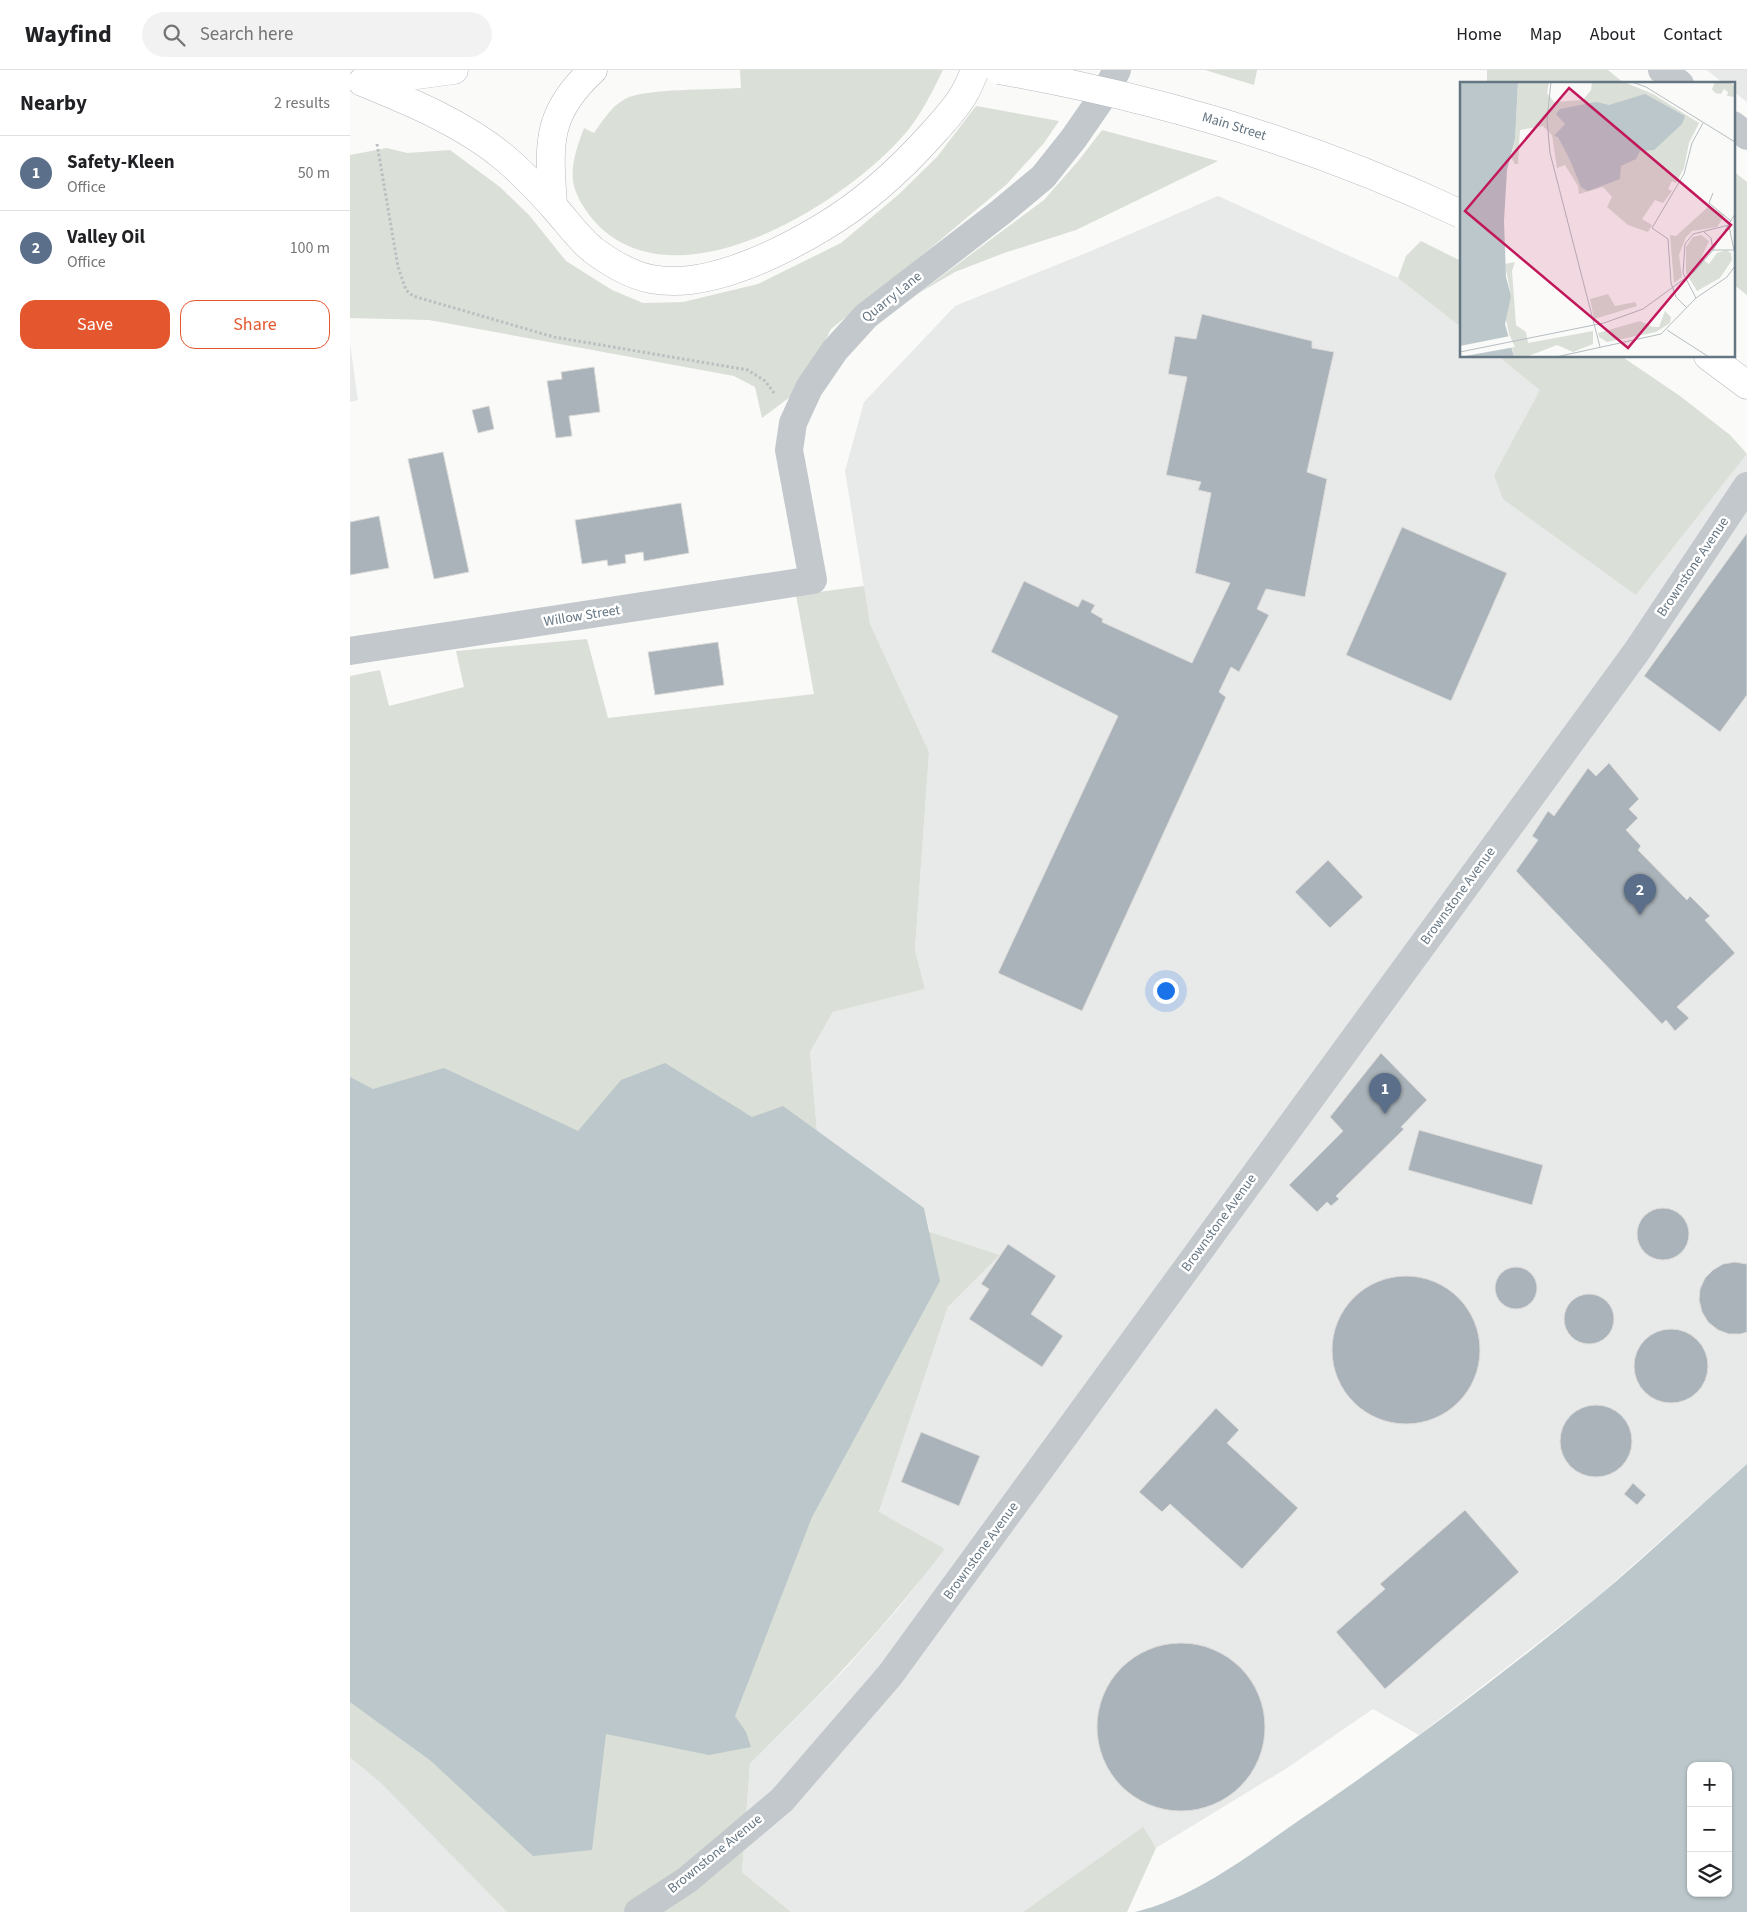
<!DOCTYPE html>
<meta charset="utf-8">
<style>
body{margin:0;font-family:"Source Sans 3",sans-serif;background:#f2f2f2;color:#202124}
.controls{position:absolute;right:15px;bottom:15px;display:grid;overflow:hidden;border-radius:10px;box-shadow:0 1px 4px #0004}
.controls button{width:45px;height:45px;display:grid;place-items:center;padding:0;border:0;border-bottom:1px solid #e0e0e0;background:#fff;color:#202124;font:25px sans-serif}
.you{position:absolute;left:815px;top:920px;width:18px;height:18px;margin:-12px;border:4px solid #fff;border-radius:50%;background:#1a73e8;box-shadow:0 0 0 8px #1a73e833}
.badge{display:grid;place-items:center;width:32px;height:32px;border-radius:50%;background:#e4572e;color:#fff;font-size:16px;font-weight:700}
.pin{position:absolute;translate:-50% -41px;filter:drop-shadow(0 1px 2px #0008)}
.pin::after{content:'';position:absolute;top:26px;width:18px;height:15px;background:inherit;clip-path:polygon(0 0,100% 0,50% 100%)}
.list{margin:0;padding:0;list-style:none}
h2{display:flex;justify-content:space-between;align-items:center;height:65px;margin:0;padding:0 20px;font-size:21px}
h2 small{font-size:16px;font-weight:400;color:#757577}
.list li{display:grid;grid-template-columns:32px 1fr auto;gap:15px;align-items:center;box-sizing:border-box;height:75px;padding:0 20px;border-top:1px solid #e0e0e0}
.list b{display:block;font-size:19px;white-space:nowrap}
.list p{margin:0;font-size:16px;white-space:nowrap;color:#757577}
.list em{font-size:16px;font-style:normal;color:#757577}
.actions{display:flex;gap:10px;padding:15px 20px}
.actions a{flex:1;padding:11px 0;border:1px solid #e4572e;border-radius:15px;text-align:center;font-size:18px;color:#e4572e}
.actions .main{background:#e4572e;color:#fff}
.icon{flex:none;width:28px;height:28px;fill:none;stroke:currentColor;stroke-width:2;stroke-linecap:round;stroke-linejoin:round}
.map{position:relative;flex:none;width:1397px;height:1842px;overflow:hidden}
header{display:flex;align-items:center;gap:30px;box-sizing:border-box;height:70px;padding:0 25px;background:#fff;border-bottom:1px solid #e0e0e0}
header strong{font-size:24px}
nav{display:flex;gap:28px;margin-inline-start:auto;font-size:18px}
.search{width:350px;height:45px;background:#f2f2f2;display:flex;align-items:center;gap:12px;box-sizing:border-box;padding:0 18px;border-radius:28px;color:#757577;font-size:19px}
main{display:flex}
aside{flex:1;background:#fff}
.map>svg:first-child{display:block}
.built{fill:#e8e9e9}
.green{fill:#dadfd7}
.water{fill:#bbc7cb;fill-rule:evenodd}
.building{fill:#aab3b9;stroke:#dcdcda}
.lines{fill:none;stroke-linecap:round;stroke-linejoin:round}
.highway-casing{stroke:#b4b9bd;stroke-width:29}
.path{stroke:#bbbfc2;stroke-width:3;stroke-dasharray:2.5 2.5;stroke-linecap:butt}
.street{stroke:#c3c8cc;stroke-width:28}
.highway{stroke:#fff;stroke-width:28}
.highway-bridge-casing{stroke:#b4b9bd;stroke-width:29;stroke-linecap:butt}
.highway-bridge{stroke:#fff;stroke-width:28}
.labels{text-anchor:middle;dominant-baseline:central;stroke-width:5;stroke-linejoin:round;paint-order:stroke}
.street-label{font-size:14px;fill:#657683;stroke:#fff}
.inset-road{fill:none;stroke:#b5bdc2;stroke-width:1}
.view{fill:#c2185b;fill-opacity:0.15;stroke:#c2185b;stroke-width:2.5}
.inset-edge{fill:none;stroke:#657683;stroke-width:2.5}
</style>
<header>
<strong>Wayfind</strong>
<div class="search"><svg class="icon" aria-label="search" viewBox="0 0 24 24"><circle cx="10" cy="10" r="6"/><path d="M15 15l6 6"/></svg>Search here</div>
<nav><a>Home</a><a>Map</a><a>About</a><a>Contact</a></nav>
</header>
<main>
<aside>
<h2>Nearby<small>2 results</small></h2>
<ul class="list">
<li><span class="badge" style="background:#5c6f8a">1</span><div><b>Safety-Kleen</b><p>Office</p></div><em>50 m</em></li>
<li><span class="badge" style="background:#5c6f8a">2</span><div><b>Valley Oil</b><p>Office</p></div><em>100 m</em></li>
</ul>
<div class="actions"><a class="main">Save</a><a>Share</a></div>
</aside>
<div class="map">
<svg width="1397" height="1842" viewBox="0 0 1397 1842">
<rect width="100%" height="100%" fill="#fafaf8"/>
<g class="built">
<path d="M1357 0H1397V32L1383 21V14H1374Z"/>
<path d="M868 126 1048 208 1111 257V286H1148L1191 319 1144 405 1286 525 1397 384V1394L1246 1528 1069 1665 1023 1639 937 1698 806 1778 792 1758 673 1842H441L392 1802 400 1693 442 1653 497 1597 552 1534 595 1479 529 1443 598 1237 650 1185 580 1162 574 1138 467 1061 460 982 483 942 575 919 565 880 579 682 520 554 495 401 514 332 605 236 741 181Z"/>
<path d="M0 274 8 330 0 332Z"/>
<path d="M0 1686 8 1689 157 1842H0Z"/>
</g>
<g class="green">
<path d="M390 0H593C583 20 573 41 559 59 500 131 328 240 246 153 236 142 224 124 223 110 221 93 228 74 234 58L244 63C253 50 261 37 275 29 294 18 366 20 391 18Z"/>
<path d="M855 0H907L904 15Z"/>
<path d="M1137 0H1258L1275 14H1137Z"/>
<path d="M626 36 709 51 694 73 657 114 570 187 481 259 452 318 412 348 405 317 384 306 79 250 0 248V85L37 78 57 83 100 80 150 117 179 145 216 191 262 220 293 233 333 232 408 214 491 173 548 125 587 87Z"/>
<path d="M752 60 868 91 726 160 654 183 605 202 569 223 694 130 729 90Z"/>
<path d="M1383 101 1397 112V225L1383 214Z"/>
<path d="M1071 171 1111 191V257L1048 208 1056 186Z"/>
<path d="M1148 286H1271L1330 326 1380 365 1397 384 1286 525 1153 429 1144 405 1190 320Z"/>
<path d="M514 516 520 554 579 682 565 880 575 919 483 942 460 982 467 1061 580 1162 650 1185 598 1237 529 1442 595 1479C536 1556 471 1626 400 1693L392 1802 441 1842H157L31 1713 0 1687V606L30 600 39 636 114 617 106 581 237 569 258 648 464 624 446 525Z"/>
<path d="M793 1757 806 1778 777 1842H673Z"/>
</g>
<g class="water">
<path d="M315 993 402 1047 433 1036 574 1138 590 1211 462 1447 385 1646 396 1662 401 1677 359 1685 256 1664 242 1780 183 1786 81 1691 0 1632V1007L23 1019 94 998 228 1061 271 1010Z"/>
<path d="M1397 1394V1842H785C846 1827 899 1785 951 1749 1052 1681 1150 1606 1245 1529 1297 1486 1346 1439 1397 1394ZM1341 1696H1378V1823H1341Z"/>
</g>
<g class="building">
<path d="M852 244 962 271V278L984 282 957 402 977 409 955 527 916 519 907 539 919 545 889 602 881 597 869 622 876 627 732 941 648 903 768 646 641 582 674 511 728 537 732 529 745 535 741 542 753 549 752 552 842 593 880 513 845 503 861 423 848 420 851 412 816 405 837 307 818 304 825 266 846 269Z"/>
<path d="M244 297 250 342 219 346 222 366 206 368 197 311 212 309 211 302Z"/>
<path d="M139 336 144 359 128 363 122 340Z"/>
<path d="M93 382 119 502 84 509 58 389Z"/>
<path d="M331 433 339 483 294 491 293 482 275 485 276 493 258 496 257 490 232 494 225 450Z"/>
<path d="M29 446 39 498 0 505V452Z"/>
<path d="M1052 457 1157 503 1101 631 996 585Z"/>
<path d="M1397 463V625L1370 662 1294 606Z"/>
<path d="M368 572 374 615 305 625 298 582Z"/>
<path d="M1259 693 1289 729 1279 739 1288 748 1276 760 1291 776 1288 780 1337 830 1340 826 1360 846 1355 850 1385 883 1327 937 1339 948 1325 961 1316 950 1312 954 1166 801 1188 770 1182 766 1198 741 1204 746 1238 698 1246 706Z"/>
<path d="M978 790 1013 827 980 858 945 822Z"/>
<path d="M1031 983 1077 1030 1051 1057 1054 1059 986 1126 989 1129 981 1136 977 1132 967 1142 939 1115 993 1061 980 1047Z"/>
<path d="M1069 1060 1193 1095 1182 1135 1058 1100Z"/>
<circle cx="1313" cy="1164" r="26"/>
<path d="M658 1174 706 1206 681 1244 713 1266 692 1297 619 1249 639 1219 631 1214Z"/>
<path d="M1385 1192 1397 1194V1262L1391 1264H1379L1368 1260 1358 1252 1352 1242 1349 1230 1350 1219 1355 1208 1363 1200 1373 1194Z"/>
<circle cx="1166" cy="1218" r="21"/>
<circle cx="1056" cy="1280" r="74"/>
<circle cx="1239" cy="1249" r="25"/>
<circle cx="1321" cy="1296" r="37"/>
<circle cx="1246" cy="1371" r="36"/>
<path d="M866 1338 889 1360 877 1373 948 1438 892 1499 820 1434 812 1442 789 1422Z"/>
<path d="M571 1362 630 1386 609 1436 551 1412Z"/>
<path d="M1283 1413 1296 1425 1287 1435 1274 1424Z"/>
<path d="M1115 1440 1169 1502 1035 1619 986 1562 1035 1519 1030 1514Z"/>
<circle cx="831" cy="1657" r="84"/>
</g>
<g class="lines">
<defs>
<g id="highway">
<path d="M12 12C61 32 115 54 156 89 172 103 188 119 202 135 216 150 227 167 243 180 259 192 281 205 301 209 356 220 428 184 473 157 515 132 551 99 583 63 594 51 606 38 614 24 618 17 622 8 625 0"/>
<path d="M14 12 104 0"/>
<path d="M203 135C199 75 195 44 243 0"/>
<path d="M1358 286 1397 315"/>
</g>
</defs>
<use href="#highway" class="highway-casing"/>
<path class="path" d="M27 74 48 197 56 220 63 226 204 267 398 300 415 311 424 323"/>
<g class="street">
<path d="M1312 0 1330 14"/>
<path d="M1383 55 1397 66"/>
<path d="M0 581 463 510 439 380 443 353 459 318 485 280 516 246 651 142 693 107 724 68 753 26 767 0"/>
<path d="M288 1842 337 1810 432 1730 540 1605 1287 581 1397 416"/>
</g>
<use href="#highway" class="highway"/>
<defs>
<g id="highway-bridge">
<path id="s1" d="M649 0C808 28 965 75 1111 144"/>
</g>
</defs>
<use href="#highway-bridge" class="highway-bridge-casing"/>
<use href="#highway-bridge" class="highway-bridge"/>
</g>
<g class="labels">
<g class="street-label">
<text stroke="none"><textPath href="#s1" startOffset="242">Main Street</textPath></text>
<text transform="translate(542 227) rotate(-39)">Quarry Lane</text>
<text transform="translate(1343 497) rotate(-56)">Brownstone Avenue</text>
<text transform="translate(232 546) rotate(-9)">Willow Street</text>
<text transform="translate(1108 826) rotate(-54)">Brownstone Avenue</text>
<text transform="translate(869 1153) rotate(-54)">Brownstone Avenue</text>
<text transform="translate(631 1481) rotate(-54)">Brownstone Avenue</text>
<text transform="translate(365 1784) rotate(-39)">Brownstone Avenue</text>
</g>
</g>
<g transform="translate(1110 12)">
<rect width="275" height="275" fill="#fafaf8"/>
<path d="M58 0H89L87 11 94 20 123 18 131 8 132 0H164L193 12 239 41 229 61 224 86 216 101 212 99 208 107 212 109 203 121 195 118 182 137 192 143 188 150 168 143 147 125 152 115 143 105 119 112 118 104 105 83 97 86 92 53 83 44 60 48 58 82H55L51 75 55 57ZM255 0H270L275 5V15L267 14 268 10 264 7 261 12 255 11 252 7ZM249 124 265 133 257 145 232 149 226 155 219 173 222 195 214 201 210 153 216 154ZM241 153 249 159 241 176 249 182 257 171 266 168 271 171 272 178 260 196 237 209 226 191V165L233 155ZM55 180 52 189 56 243 66 250 68 261 133 249V262L113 270 97 263 66 275H54L45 233 51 214 45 182ZM148 212 155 224 175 220 177 224 134 237 130 217ZM205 229 211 235 210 241 196 250 147 260 139 255 138 251 180 239 193 245H199Z" fill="#dadfd7"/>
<path d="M0 0H58L55 57 47 88 44 139 46 195 51 214 45 242 54 275H0ZM185 12 225 34 222 42 194 68 180 69 176 77 161 84 160 97 128 109 121 105 109 76 98 55 94 54 105 42 96 32 100 27 136 20 149 23Z" fill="#bbc7cb"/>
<path d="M50 254 55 265 0 275V264Z" fill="#fafaf8"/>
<path class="inset-road" d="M91 0 87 38 90 71 140 265M172 0 186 5 275 60M253 111 249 121 271 139M269 144 275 173M244 150 251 156 253 168M253 168H273M236 216 223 191 225 162 233 152 269 143M227 226 216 215 211 201 208 157 192 146 224 92 232 61 243 41M207 248 249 275M0 270 144 241 183 227 235 189 253 168 275 132M96 275 201 252 236 216 267 195 275 184"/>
<path class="view" d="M109 6 271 143 168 266 5 129Z"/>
<rect width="275" height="275" class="inset-edge"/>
</g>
</svg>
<div class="controls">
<button>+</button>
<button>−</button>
<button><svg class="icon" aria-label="layers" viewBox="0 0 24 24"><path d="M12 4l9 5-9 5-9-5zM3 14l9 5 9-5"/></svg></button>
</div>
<div class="you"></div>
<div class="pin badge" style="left:1035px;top:1044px;background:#5c6f8a">1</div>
<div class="pin badge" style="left:1290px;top:845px;background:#5c6f8a">2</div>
</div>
</main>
